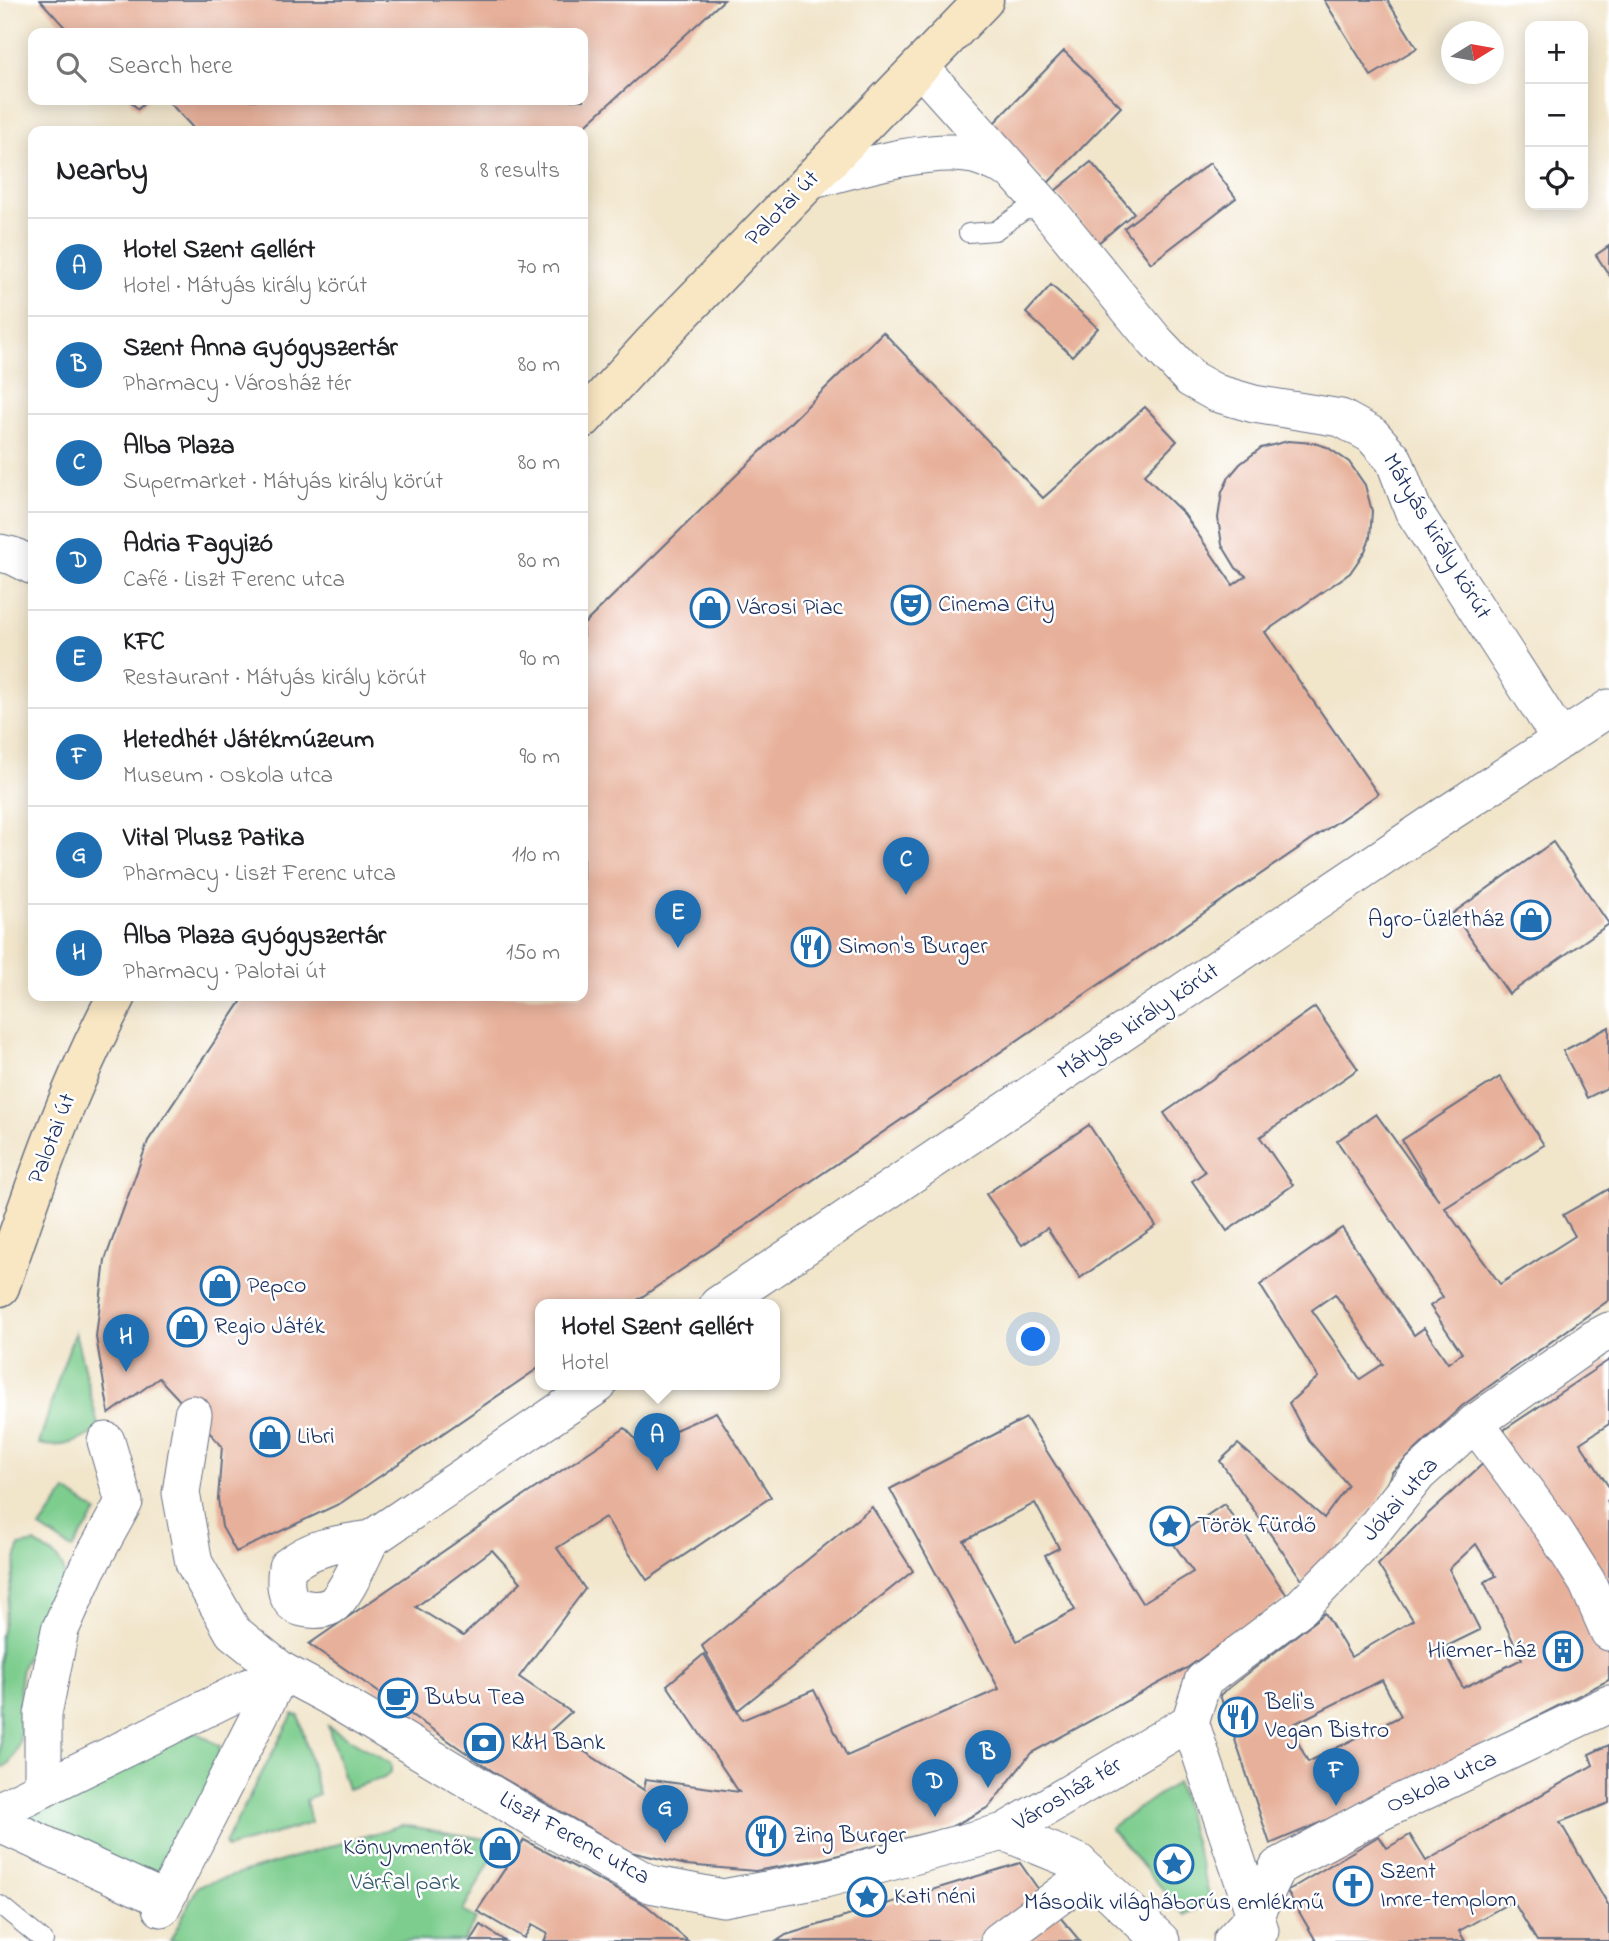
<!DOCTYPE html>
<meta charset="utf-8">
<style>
body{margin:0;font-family:"Indie Flower",sans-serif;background:#f2f2f2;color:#202124}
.controls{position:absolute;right:21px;top:21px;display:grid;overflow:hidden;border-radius:14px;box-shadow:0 4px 18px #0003}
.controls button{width:63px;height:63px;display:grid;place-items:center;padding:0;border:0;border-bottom:2px solid #e0e0e0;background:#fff;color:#202124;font:35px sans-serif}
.compass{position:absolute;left:1441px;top:21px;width:63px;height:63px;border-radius:50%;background:#fff;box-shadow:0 4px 18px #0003;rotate:79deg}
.you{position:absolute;left:1034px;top:1340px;width:24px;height:24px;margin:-18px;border:5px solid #fff;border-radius:50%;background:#1a73e8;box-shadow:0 0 0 10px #1a73e833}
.badge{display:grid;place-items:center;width:46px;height:46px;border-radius:50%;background:#1f6fb2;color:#fff;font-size:23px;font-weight:700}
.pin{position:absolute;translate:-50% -58px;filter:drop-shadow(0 2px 4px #0008)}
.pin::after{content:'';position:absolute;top:37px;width:24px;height:21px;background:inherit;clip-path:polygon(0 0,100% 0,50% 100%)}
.popup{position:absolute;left:535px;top:1299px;width:245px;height:91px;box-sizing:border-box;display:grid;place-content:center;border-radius:14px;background:#fff;filter:drop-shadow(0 2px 5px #0005);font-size:23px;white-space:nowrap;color:#757577}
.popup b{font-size:26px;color:#202124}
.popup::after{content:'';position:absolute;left:50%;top:100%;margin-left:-14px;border:14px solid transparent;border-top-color:#fff}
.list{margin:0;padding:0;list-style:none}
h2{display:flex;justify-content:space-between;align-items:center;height:91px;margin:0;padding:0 28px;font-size:30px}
h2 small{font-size:23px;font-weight:400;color:#757577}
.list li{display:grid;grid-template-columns:46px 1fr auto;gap:21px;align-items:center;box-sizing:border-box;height:98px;padding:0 28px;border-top:2px solid #e0e0e0}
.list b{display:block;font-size:26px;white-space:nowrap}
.list p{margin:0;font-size:23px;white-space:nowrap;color:#757577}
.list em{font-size:23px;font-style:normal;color:#757577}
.icon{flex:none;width:38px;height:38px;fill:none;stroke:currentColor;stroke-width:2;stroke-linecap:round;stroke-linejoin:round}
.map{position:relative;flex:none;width:1609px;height:1941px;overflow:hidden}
.search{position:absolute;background:#fff;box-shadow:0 4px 18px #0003;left:28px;top:28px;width:560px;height:77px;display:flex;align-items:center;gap:18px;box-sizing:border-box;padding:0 24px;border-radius:14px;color:#757577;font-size:26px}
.panel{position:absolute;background:#fff;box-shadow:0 4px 18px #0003;left:28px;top:126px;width:560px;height:875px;border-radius:14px}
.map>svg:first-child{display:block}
.green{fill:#7dcd8e;stroke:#4c7e76;stroke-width:2}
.building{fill:#e7b09a;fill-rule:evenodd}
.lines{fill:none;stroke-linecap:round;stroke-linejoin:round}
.lane-casing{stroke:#666f84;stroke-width:20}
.street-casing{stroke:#666f84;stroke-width:39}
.secondary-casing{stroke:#666f84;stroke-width:41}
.lane{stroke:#fff;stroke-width:18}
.street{stroke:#fff;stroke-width:37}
.secondary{stroke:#f9e7c3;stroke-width:38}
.labels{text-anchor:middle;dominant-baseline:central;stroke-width:5;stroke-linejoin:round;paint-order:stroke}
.street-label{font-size:24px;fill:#1b2f5e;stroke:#fff}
.poi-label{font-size:24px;fill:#1b2f5e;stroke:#fff;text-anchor:start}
.park-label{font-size:24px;fill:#385e6c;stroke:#fff}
</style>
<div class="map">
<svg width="1609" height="1941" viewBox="0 0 1609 1941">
<rect width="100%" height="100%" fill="#fff"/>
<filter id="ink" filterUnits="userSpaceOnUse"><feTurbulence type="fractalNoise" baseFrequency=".0143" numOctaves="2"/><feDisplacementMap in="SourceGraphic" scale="14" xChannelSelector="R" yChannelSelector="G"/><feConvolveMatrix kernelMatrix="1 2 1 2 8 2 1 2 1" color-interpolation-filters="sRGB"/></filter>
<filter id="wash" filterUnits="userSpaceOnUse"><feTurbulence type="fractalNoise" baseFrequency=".00686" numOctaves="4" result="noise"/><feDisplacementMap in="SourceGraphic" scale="28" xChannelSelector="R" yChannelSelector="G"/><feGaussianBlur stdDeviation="1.57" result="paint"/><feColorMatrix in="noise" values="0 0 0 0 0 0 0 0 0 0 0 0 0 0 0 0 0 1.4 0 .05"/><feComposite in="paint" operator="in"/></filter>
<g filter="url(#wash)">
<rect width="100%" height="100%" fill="#f1e5ca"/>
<g class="green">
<path d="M75 1332 99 1429C80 1442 62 1449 39 1444L61 1371Z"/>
<path d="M66 1491 97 1512 72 1549 40 1528Z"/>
<path d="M35 1543C46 1551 63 1558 64 1573 65 1604 27 1644 21 1673 15 1704 34 1750 0 1770V1640L19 1546Z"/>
<path d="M293 1714 299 1716 319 1795 306 1800 311 1823 227 1848 225 1843Z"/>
<path d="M328 1726 391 1764V1772L384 1778 347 1789Z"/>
<path d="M190 1729 220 1746 218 1774 173 1861 145 1884 19 1827 28 1805Z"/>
<path d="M1177 1782 1211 1901 1185 1915 1110 1828Z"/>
<path d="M402 1825 485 1839 496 1850 463 1911 476 1919 463 1941H170L198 1886Z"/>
</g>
<g id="blocks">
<g class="building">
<path d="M40 0H724L579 131H196L167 100H583V33H70Z"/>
<path d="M1324 0H1387L1417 48 1371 76Z"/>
<path d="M1064 51 1121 107 1048 183 990 127Z"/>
<path d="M129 100H148L138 109Z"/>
<path d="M1091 162 1134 213 1098 243 1055 191Z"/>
<path d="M1210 163 1236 198 1151 263 1124 228Z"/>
<path d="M1609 246V275L1596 255Z"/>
<path d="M1051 285 1098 328 1072 356 1026 313Z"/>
<path d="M883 332 1043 498 1145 407 1177 441 1144 475 1184 514 1233 585 1246 576 1236 568 1222 545 1218 518 1222 492 1229 477 1240 464 1261 448 1288 441 1314 443 1327 447 1349 462 1365 485 1372 511 1370 538 1365 551 1350 573 1265 632 1378 794 630 1305H540V1367L341 1503 236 1552 222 1527 218 1499 222 1446 159 1378 109 1414 96 1337 105 1260 148 1141 245 996H295L297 998 299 996H583V625Z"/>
<path d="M1553 842 1609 924 1509 994 1453 913Z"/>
<path d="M1315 1007 1358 1069 1260 1137 1293 1185 1227 1231 1192 1181 1205 1172 1164 1113Z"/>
<path d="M1609 1027V1087L1587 1098 1563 1051Z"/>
<path d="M1500 1077 1544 1145 1445 1208 1500 1284 1575 1236 1563 1215 1609 1189V1300L1462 1406 1392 1472 1379 1501 1304 1583 1220 1461 1238 1444 1324 1518 1348 1485 1309 1441 1289 1403 1318 1377 1260 1285 1342 1228 1414 1335 1424 1328 1448 1363 1462 1353 1430 1306 1443 1297 1337 1141 1376 1114 1439 1201 1402 1140ZM1335 1294 1383 1364 1360 1379 1312 1310Z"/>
<path d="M1089 1125 1156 1226 1080 1278 1047 1228 1022 1245 986 1194Z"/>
<path d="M1609 1360V1424L1580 1443 1609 1487V1499L1607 1501 1609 1506V1604L1502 1443 1505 1429Z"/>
<path d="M716 1412 771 1497 647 1580 605 1517 557 1548 585 1589 519 1677 571 1712 551 1730 644 1790 646 1779 739 1792 667 1685 704 1654 742 1720 814 1690 847 1756 999 1689 890 1489 1026 1418 1142 1603 1193 1572 1171 1540 1224 1504 1288 1597 1187 1668 1031 1753 989 1807 951 1827 823 1859 755 1871 686 1865 631 1852 501 1777 309 1644 522 1497 625 1428 641 1445ZM1035 1503 1059 1548 1045 1555 1075 1610 1017 1641 964 1541ZM492 1550 521 1582 463 1636 416 1607Z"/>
<path d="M1488 1459 1578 1587 1609 1653V1680L1376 1799 1270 1844 1220 1695 1325 1613 1351 1657 1413 1620 1378 1565 1429 1513ZM1476 1544 1496 1576 1484 1582 1522 1659 1463 1688 1443 1648 1480 1630 1449 1569ZM1382 1680 1401 1716 1308 1762 1290 1726Z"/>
<path d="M872 1507 913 1571 738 1710 702 1646Z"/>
<path d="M1609 1745V1803L1560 1822 1609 1906V1941H1537L1513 1901 1459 1931 1465 1941H1316L1287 1891 1379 1836 1387 1848 1410 1835 1426 1861 1593 1765 1589 1754Z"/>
<path d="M524 1840 646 1905 688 1941H544L548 1934 532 1925 524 1938 477 1911Z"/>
<path d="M1020 1863 1043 1896 979 1941H777L786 1935Z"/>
<path d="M1054 1910 1080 1941H1016Z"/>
<path d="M481 1925 505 1941H471Z"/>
</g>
</g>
</g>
<g filter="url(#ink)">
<use href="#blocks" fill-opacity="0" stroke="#666f84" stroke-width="2"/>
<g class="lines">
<defs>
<g id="lane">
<path d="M968 233 995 231 1025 210 1045 211"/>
<path d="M0 1905 44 1941"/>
</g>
<g id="street">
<path d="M920 67 1049 211 1155 341 1191 379 1216 393 1254 404 1341 418 1372 435 1394 460 1413 510 1561 740"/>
<path d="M809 181C855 169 927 146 974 155 986 158 998 164 1009 169"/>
<path d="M0 553 13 556 33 566"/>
<path d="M718 1305 1444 816 1609 708"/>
<path d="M1475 1423 1554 1530 1587 1582 1609 1632"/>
<path d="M371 1539C362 1555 346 1597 331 1606 325 1609 316 1610 309 1609 285 1607 284 1587 287 1567 313 1546 338 1544 371 1539L598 1385"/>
<path d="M1190 1722 1260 1930"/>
<path d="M43 1789V1714L60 1630 87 1569 124 1502 106 1441"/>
<path d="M0 1810 282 1671 233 1632 194 1563 181 1493 193 1414"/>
<path d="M0 1824 165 1900"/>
<path d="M1004 1832 1078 1862 1161 1941"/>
<path d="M161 1908 282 1671 329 1696 535 1820 650 1884 723 1898 825 1879 1004 1832 1190 1722 1203 1681 1301 1607 1359 1548 1418 1474 1475 1423 1594 1339 1609 1331"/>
<path d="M999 1941 1090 1873"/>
<path d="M1232 1941 1254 1917 1278 1867 1382 1811 1609 1704"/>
</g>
<g id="secondary">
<path d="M583 419 650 346 984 0"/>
<path d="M0 1287C34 1187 67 1089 117 996"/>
</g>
</defs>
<use href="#lane" class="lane-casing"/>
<use href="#street" class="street-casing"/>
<use href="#secondary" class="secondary-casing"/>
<use href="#lane" class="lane"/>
<use href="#street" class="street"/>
<use href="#secondary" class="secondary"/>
</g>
</g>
<defs>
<symbol id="theatre-ring" viewBox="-11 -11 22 22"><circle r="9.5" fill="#fff" stroke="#1f6fb2" stroke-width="1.5"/><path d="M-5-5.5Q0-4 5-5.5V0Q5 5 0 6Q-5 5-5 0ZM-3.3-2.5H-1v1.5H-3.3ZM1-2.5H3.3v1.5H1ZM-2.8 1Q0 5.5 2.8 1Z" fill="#1f6fb2"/></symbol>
<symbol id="shop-ring" viewBox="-11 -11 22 22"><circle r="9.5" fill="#fff" stroke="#1f6fb2" stroke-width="1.5"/><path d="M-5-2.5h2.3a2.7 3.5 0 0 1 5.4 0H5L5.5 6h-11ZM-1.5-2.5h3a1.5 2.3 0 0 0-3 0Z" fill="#1f6fb2"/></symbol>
<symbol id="restaurant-ring" viewBox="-11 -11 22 22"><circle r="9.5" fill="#fff" stroke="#1f6fb2" stroke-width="1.5"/><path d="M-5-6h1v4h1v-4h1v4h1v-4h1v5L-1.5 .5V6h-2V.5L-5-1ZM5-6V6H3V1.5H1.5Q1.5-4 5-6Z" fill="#1f6fb2"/></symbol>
<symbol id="sight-ring" viewBox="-11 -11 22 22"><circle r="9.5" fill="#fff" stroke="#1f6fb2" stroke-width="1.5"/><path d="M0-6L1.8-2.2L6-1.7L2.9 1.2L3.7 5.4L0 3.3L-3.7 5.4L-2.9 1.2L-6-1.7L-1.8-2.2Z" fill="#1f6fb2"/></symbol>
<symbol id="building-ring" viewBox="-11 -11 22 22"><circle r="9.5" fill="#fff" stroke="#1f6fb2" stroke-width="1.5"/><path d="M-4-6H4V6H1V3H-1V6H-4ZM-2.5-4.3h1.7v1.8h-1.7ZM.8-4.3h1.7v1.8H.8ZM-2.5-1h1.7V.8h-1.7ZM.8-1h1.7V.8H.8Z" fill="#1f6fb2"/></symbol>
<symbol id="cafe-ring" viewBox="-11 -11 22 22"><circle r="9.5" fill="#fff" stroke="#1f6fb2" stroke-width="1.5"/><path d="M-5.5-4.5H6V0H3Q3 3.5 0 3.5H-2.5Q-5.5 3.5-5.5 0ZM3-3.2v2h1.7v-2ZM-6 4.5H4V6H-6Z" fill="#1f6fb2"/></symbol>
<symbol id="bank-ring" viewBox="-11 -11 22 22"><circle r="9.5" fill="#fff" stroke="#1f6fb2" stroke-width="1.5"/><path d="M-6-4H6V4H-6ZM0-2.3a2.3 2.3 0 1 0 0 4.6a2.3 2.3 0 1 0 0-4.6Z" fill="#1f6fb2"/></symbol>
<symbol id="church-ring" viewBox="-11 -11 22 22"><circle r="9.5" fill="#fff" stroke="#1f6fb2" stroke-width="1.5"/><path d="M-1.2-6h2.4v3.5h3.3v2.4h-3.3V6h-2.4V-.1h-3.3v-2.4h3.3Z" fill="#1f6fb2"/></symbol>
</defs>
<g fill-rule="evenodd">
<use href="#theatre-ring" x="889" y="583" width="44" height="44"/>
<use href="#shop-ring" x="688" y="586" width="44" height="44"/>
<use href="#shop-ring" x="1509" y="898" width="44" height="44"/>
<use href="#restaurant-ring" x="789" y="925" width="44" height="44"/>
<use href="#shop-ring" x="198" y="1264" width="44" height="44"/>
<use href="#shop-ring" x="165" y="1305" width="44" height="44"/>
<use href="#shop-ring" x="248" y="1415" width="44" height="44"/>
<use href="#sight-ring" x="1148" y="1504" width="44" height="44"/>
<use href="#building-ring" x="1541" y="1629" width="44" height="44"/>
<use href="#cafe-ring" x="376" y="1676" width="44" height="44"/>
<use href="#restaurant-ring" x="1216" y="1695" width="44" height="44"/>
<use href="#bank-ring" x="462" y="1721" width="44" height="44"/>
<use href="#restaurant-ring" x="744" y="1814" width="44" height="44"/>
<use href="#shop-ring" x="478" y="1826" width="44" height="44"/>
<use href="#sight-ring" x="1152" y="1842" width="44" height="44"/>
<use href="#church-ring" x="1331" y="1864" width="44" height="44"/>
<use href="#sight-ring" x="845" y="1875" width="44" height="44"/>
</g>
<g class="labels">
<g class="street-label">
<text transform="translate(783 209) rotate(-46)">Palotai út</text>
<text transform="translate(1436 537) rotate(59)">Mátyás király körút</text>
<text transform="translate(1139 1022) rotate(-34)">Mátyás király körút</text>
<text transform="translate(53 1139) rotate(-69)">Palotai út</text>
<text transform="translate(1401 1500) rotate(-49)">Jókai utca</text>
<text transform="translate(1442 1783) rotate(-25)">Oskola utca</text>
<text transform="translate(1068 1795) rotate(-31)">Városház tér</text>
<text transform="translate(574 1839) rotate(29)">Liszt Ferenc utca</text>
</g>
<g class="poi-label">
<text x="938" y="605">Cinema City</text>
<text x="737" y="608">Városi Piac</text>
<text x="1504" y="920" text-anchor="end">Agro-Üzletház</text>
<text x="838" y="947">Simon's Burger</text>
<text x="247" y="1286">Pepco</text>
<text x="214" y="1327">Regio Játék</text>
<text x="297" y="1437">Libri</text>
<text x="1197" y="1526">Török fürdő</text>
<text x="1536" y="1651" text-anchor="end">Hiemer-ház</text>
<text x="425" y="1698">Bubu Tea</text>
<text x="1265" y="1703">Beli's<tspan x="1265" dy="28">Vegan Bistro</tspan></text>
<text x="511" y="1743">K&amp;H Bank</text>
<text x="793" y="1836">Zing Burger</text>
<text x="473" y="1848" text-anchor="end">Könyvmentők</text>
<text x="1380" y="1872">Szent<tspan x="1380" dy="28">Imre-templom</tspan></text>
<text x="894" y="1897">Kati néni</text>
<text x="1174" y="1903" text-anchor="middle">Második világháborús emlékmű</text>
</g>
<g class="park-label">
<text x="405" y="1883">Várfal park</text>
</g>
</g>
</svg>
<div class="controls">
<button>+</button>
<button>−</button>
<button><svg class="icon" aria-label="locate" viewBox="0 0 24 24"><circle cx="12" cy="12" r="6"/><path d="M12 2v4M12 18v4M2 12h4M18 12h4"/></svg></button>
</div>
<svg class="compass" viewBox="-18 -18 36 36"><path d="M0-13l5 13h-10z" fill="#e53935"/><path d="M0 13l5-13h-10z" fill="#757577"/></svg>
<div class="you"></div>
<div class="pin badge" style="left:657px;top:1471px">A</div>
<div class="popup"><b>Hotel Szent Gellért</b>Hotel</div>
<div class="pin badge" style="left:988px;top:1788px">B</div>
<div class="pin badge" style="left:906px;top:895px">C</div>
<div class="pin badge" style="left:935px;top:1817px">D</div>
<div class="pin badge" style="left:678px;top:948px">E</div>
<div class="pin badge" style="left:1336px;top:1806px">F</div>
<div class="pin badge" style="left:665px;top:1843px">G</div>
<div class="pin badge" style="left:126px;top:1372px">H</div>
<div class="search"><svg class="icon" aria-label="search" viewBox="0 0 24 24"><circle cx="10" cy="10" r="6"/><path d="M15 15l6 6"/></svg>Search here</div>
<section class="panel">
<h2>Nearby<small>8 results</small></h2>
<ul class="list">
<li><span class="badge">A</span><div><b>Hotel Szent Gellért</b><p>Hotel · Mátyás király körút</p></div><em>70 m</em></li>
<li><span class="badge">B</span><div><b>Szent Anna Gyógyszertár</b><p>Pharmacy · Városház tér</p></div><em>80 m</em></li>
<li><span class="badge">C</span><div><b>Alba Plaza</b><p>Supermarket · Mátyás király körút</p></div><em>80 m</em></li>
<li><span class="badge">D</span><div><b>Adria Fagyizó</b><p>Café · Liszt Ferenc utca</p></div><em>80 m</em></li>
<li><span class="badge">E</span><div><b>KFC</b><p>Restaurant · Mátyás király körút</p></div><em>90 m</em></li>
<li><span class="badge">F</span><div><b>Hetedhét Játékmúzeum</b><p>Museum · Oskola utca</p></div><em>90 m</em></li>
<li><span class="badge">G</span><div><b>Vital Plusz Patika</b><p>Pharmacy · Liszt Ferenc utca</p></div><em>110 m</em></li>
<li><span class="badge">H</span><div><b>Alba Plaza Gyógyszertár</b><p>Pharmacy · Palotai út</p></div><em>150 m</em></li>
</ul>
</section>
</div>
